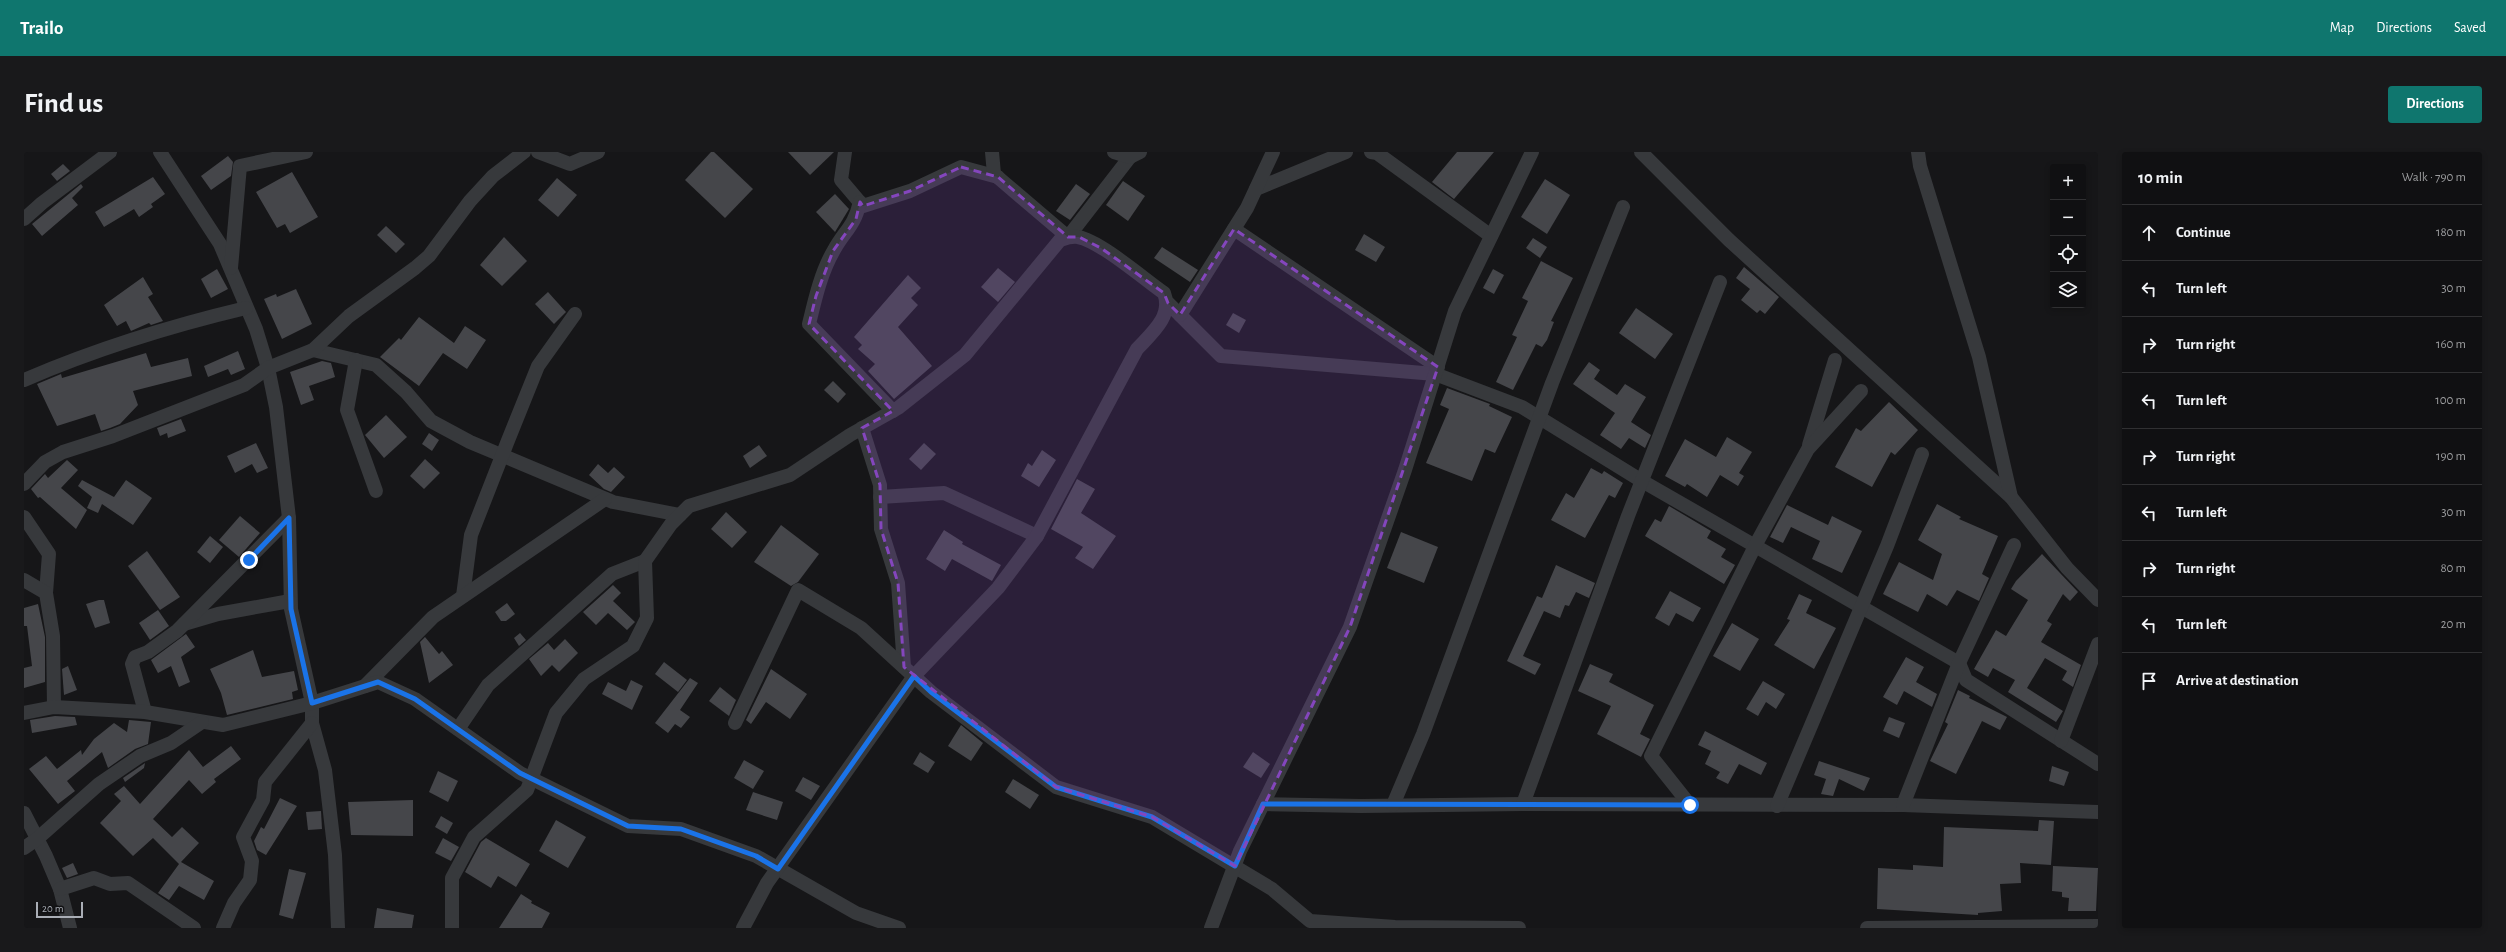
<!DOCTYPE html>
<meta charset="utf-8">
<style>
body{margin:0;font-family:"Alegreya Sans",sans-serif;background:#19191b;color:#f1f3f6}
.controls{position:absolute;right:12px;top:12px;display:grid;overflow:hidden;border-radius:4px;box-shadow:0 2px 6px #0003}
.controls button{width:36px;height:36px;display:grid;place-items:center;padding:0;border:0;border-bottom:1px solid #303032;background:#101012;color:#f1f3f6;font:20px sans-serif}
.scale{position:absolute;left:12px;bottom:10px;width:47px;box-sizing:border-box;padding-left:4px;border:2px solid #aaaeb6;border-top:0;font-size:11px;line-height:14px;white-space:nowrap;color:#aaaeb6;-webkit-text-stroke:3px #111113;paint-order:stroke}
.stop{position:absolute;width:12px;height:12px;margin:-9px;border:3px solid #1a73e8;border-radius:50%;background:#fff}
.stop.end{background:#1a73e8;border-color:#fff;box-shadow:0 1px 4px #0008}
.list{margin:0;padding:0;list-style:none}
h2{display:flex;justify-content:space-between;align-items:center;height:52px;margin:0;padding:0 16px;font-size:17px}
h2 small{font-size:13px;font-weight:400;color:#9c9d9f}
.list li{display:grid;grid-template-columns:26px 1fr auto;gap:12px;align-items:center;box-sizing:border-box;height:56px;padding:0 16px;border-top:1px solid #303032}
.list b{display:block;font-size:15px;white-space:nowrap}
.list em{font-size:13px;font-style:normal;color:#9c9d9f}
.icon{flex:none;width:22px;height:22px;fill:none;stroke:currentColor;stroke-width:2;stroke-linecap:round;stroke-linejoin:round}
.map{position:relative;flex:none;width:2074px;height:776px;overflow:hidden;border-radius:4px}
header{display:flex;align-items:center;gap:24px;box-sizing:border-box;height:56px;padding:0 20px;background:#0f766e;color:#fff}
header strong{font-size:19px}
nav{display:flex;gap:22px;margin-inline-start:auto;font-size:14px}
.intro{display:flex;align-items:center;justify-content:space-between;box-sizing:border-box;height:96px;padding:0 24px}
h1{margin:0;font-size:28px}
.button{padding:10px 18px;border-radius:4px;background:#0f766e;color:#fff;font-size:14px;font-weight:700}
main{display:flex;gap:24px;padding:0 24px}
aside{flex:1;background:#101012;border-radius:4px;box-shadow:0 2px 6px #0003}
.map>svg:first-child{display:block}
.building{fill:#45464a}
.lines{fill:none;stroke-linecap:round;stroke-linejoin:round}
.street{stroke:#37393c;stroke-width:14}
.route{stroke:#1a73e8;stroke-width:5}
.marked{fill:#8446bd;fill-opacity:0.2;stroke:#8446bd;stroke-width:3;stroke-dasharray:8 5;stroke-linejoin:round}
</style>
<header>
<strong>Trailo</strong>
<nav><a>Map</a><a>Directions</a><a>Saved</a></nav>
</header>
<div class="intro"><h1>Find us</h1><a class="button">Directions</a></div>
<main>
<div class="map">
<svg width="2074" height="776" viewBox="0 0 2074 776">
<rect width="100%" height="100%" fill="#161618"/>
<g class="building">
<path d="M687 0H690L729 37 701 66 661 28Z"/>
<path d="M764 0H810L786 23Z"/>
<path d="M1433 0H1470L1430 47 1408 30Z"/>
<path d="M204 4 209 10 207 24 187 38 177 24Z"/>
<path d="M39 12 46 19 33 29 27 22Z"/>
<path d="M268 20 294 65 266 81 261 72 253 76 232 40Z"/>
<path d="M129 25 141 42 127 52 129 55 115 65 110 57 80 75 71 60Z"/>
<path d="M533 26 553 43 534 65 514 48Z"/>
<path d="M1521 27 1546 43 1523 82 1497 65Z"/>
<path d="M1099 29 1121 44 1104 69 1082 53Z"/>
<path d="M57 32 59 35 48 46 54 53 18 84 8 72Z"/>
<path d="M1052 32 1066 42 1046 68 1032 59Z"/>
<path d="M811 42 825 57 811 80 792 60Z"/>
<path d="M362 74 381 92 372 101 353 83Z"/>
<path d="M1340 82 1361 95 1352 110 1331 98Z"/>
<path d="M480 85 503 109 478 134 456 113Z"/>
<path d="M1509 86 1523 95 1516 106 1502 96Z"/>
<path d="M1138 95 1174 118 1166 130 1130 106Z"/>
<path d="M1517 109 1549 126 1527 169 1530 170 1523 188 1518 195 1512 192 1489 238 1472 230 1493 185 1488 183 1504 149 1498 146Z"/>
<path d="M1720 115 1755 145 1741 162 1736 158 1733 161 1717 148 1726 137 1712 126Z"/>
<path d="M974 116 991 130 974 150 957 135Z"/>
<path d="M193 117 204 137 187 146 177 127Z"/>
<path d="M1469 117 1480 123 1470 142 1459 136Z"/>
<path d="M884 123 897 136 887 146 894 153 874 175 908 214 870 247 844 219 851 212 834 197 838 193 830 185Z"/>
<path d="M119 125 129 142 124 145 139 169 127 173 125 171 107 179 102 169 93 174 80 153Z"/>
<path d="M272 137 288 172 258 187 240 147 252 142 253 145Z"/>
<path d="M524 140 542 160 530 172 511 152Z"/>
<path d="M1612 156 1649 182 1631 207 1595 181Z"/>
<path d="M1209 161 1222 168 1215 181 1202 173Z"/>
<path d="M395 165 430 191 441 174 462 188 443 217 419 201 395 234 356 205 375 186 377 188Z"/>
<path d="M214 199 221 217 207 223 204 217 184 225 180 214Z"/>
<path d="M122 201 127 215 164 206 168 224 109 239 114 253 96 272 86 276 77 279 71 262 33 274 13 232 37 222 38 226Z"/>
<path d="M298 209 307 211 311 225 285 234 290 248 277 253 266 220Z"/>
<path d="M1565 210 1576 218 1570 227 1593 243 1601 232 1622 245 1607 270 1627 283 1621 296 1605 286 1597 297 1576 283 1591 261 1549 232Z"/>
<path d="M809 229 822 242 814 251 800 238Z"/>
<path d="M1423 236 1466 252 1465 254 1488 265 1471 301 1461 297 1448 329 1402 311 1425 257 1416 253Z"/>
<path d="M1865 250 1894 278 1871 303 1867 300 1848 335 1811 315 1832 276 1837 279Z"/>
<path d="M362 263 383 285 360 306 341 283Z"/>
<path d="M157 267 162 279 144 286 143 281 136 284 133 276Z"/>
<path d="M405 281 415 288 408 299 398 292Z"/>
<path d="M1703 285 1728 300 1715 321 1720 324 1714 334 1696 323 1683 345 1663 332 1661 335 1641 324 1661 287 1692 305Z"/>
<path d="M232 291 244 316 233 321 228 312 211 321 203 304Z"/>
<path d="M900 291 912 302 897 318 885 307Z"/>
<path d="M735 293 743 304 726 316 719 304Z"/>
<path d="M1018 298 1032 308 1015 335 997 324 1004 311 1008 314Z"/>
<path d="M401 307 416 321 400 337 386 324Z"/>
<path d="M43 308 54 318 37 336 63 358 52 377 16 345 14 346 7 337 21 322 24 326Z"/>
<path d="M574 312 584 321 590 315 601 325 587 340 580 337 565 323Z"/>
<path d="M1567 316 1578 322 1580 319 1599 331 1591 346 1585 343 1561 386 1527 368 1542 341 1550 346Z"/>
<path d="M1053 327 1071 337 1057 361 1092 384 1069 417 1051 406 1059 395 1027 377Z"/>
<path d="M58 328 90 345 102 328 128 346 109 373 78 352 74 361 63 356 68 345 54 334Z"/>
<path d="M1913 352 1937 365 1935 367 1974 384 1958 422 1965 426 1955 449 1933 438 1923 454 1903 442 1894 460 1859 442 1875 410 1909 428 1918 402 1894 388Z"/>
<path d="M1763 353 1804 373 1808 364 1838 379 1818 421 1788 407 1796 389 1767 375 1759 391 1746 385Z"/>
<path d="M1645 354 1687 379 1683 386 1702 397 1697 405 1711 413 1700 432 1621 384 1631 367 1637 370Z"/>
<path d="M702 360 723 380 708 396 687 377Z"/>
<path d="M216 364 236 381 215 405 195 388Z"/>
<path d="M757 373 795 402 774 430 767 434 730 410Z"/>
<path d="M920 378 939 390 938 392 977 413 968 429 928 407 921 419 902 407Z"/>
<path d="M1377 380 1414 395 1400 431 1363 416Z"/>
<path d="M186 384 199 395 186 411 173 400Z"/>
<path d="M123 399 156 445 136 458 104 414Z"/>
<path d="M2018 402 2054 440 2046 449 2039 442 2023 469 2028 472 2017 490 2057 513 2049 535 2038 528 2043 519 2021 506 2003 536 2039 559 2032 570 1984 540 1991 528 1969 516 1964 525 1950 517 1972 478 1982 484 2004 448 1987 437 1992 429Z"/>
<path d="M1532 413 1571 431 1565 446 1552 440 1545 454 1541 453 1536 466 1520 459 1499 504 1517 512 1511 523 1483 509 1513 444 1518 446Z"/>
<path d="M589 433 597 441 589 449 611 470 603 478 584 461 572 473 559 460Z"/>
<path d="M1646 439 1677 456 1669 470 1652 461 1645 474 1631 466Z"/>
<path d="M1775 442 1788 448 1782 461 1812 476 1790 517 1750 493 1766 468 1763 467Z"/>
<path d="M75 448H80L86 471 71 476 62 452Z"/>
<path d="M483 451 491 462 482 469H477L471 460Z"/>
<path d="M14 452 21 485V530L0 536V516L8 514 3 474H0V456Z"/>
<path d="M134 458 145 474 126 488 115 471Z"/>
<path d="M1708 471 1735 487 1716 519 1689 504Z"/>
<path d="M496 481 502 488 495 494 490 486Z"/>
<path d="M162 482 171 495 157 505 166 530 155 535 147 514 134 521 127 508Z"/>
<path d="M401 485 415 502 418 499 429 513 405 531 396 490Z"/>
<path d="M541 487 554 501 535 520 528 513 517 524 505 507 524 491 530 498Z"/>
<path d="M229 498 238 525 270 519 274 538 268 540 269 547 203 563 197 541 186 517Z"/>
<path d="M1882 505 1900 515 1892 530 1913 542 1908 555 1880 539 1873 553 1859 545Z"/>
<path d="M640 510 663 528 654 540 631 522Z"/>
<path d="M1566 512 1589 522 1585 530 1630 553 1616 582 1626 587 1617 605 1573 582 1587 554 1554 539Z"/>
<path d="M44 514 53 538 40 543 38 517Z"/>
<path d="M747 517 783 542 766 567 742 550 727 572 722 568Z"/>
<path d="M666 526 674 531 656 558 666 565 657 576 651 572 644 581 631 571Z"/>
<path d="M607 528 619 534 608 558 578 542 584 530 602 539Z"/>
<path d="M1739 529 1761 542 1752 557 1742 550 1734 564 1722 557Z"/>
<path d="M696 535 712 548 705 564 685 549Z"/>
<path d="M1934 538 1946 544 1945 546 1983 565 1976 578 1958 569 1932 622 1906 609 1924 572 1921 570Z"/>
<path d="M31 564 51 565 53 573 8 581 6 568Z"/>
<path d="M1865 565 1881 571 1875 586 1859 579Z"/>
<path d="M105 568 127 570 124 592 111 597 84 616 78 600 43 629 51 639 34 652 5 617 22 604 33 617 57 598 58 603 70 587 90 571 103 580Z"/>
<path d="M937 573 959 591 947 609 924 594Z"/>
<path d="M1681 579 1743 611 1737 623 1715 612 1704 632 1692 626 1696 620 1681 612 1687 599 1674 593Z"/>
<path d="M207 594 217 607 190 627 192 630 178 642 165 628 129 667 148 685 158 675 175 691 157 710 190 729 180 748 155 734 145 748 134 741 155 712 129 686 109 704 76 671 97 649 90 642 100 634 116 652 165 598 179 615Z"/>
<path d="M896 600 911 610 904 621 889 612Z"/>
<path d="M1229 600 1246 612 1237 626 1219 615Z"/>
<path d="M720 608 740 619 729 637 710 626Z"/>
<path d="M1795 609 1846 626 1840 639 1815 627 1809 644 1797 642 1802 627 1790 623Z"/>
<path d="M121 611 120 616 101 630 99 626Z"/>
<path d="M2028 614 2045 620 2040 634 2025 629Z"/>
<path d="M414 619 434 629 424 650 405 640Z"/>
<path d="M779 625 796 634 787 648 771 639Z"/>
<path d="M989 627 1015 643 1006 657 981 640Z"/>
<path d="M729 640 759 650 753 668 722 658Z"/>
<path d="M256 646 273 654 242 703 233 698 230 689 237 675 240 677Z"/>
<path d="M389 648V684L327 683 324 650Z"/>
<path d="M297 659 298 677 284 678 282 660Z"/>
<path d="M417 664 429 671 423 682 411 675Z"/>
<path d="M532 668 562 685 544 716 515 699Z"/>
<path d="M2015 668 2030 669 2027 713 1996 711 1997 731 1976 732 1978 759 1954 761V763L1853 757 1854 716 1889 718V713L1919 715 1920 675 2014 679Z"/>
<path d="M419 686 435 695 427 709 411 701Z"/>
<path d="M462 686 506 712 492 735 474 724 467 736 441 720 457 690Z"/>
<path d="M49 711 54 722 43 726 38 716Z"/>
<path d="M2029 714 2074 716 2072 759H2044L2045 746 2038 745V740L2028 739Z"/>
<path d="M265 717 282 721 269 767 255 763Z"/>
<path d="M497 742 508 749 507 751 526 761 518 776H475Z"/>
<path d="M353 756 390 763 388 776H350Z"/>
</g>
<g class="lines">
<g class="street">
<path d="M136 0 196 92 232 177 244 216 252 255 265 366 267 457 288 551V571L301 618 311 703 314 776"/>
<path d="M514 0 546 12 574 0"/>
<path d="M821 0 817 28 839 54 886 39 937 15 974 25"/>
<path d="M968 0 970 22 1044 85 1106 5"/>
<path d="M1090 0 1106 5 1116 0"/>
<path d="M1347 0 1353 1 1467 84"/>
<path d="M1617 0 1705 88 1987 345 2043 416 2074 448"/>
<path d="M1894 0 1896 14 1955 205 1987 345"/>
<path d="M1232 37 1322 0"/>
<path d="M836 50C830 75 821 78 810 98 797 120 791 147 785 172L869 259"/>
<path d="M0 67 18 51 86 0"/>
<path d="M1210 77 1414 215"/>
<path d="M207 116 216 14 282 0"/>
<path d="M1144 151 1197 204 1411 222 1498 255 1618 329 1935 511 1942 528 2074 612"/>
<path d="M1156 163 1223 56 1249 0"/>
<path d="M289 198 352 213 382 240 407 269 446 290 589 350 656 363"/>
<path d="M332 208 323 258 352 339"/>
<path d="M0 228C72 197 146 174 222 156"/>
<path d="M838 276 856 333 857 377 874 431 880 515"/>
<path d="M1785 293 1811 208"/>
<path d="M0 332 21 310 39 300 89 284 220 233 244 216 289 198 325 164 391 116 405 104 446 49 469 24 500 0"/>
<path d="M856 345 920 341 1013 384"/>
<path d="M0 365 25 402 22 441"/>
<path d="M0 428 22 441 29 484 30 555"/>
<path d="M439 444 447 383 483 291 514 214 551 162"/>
<path d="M160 472 194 462 266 449"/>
<path d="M341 534 409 465 581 347"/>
<path d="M121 560 108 512 111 505 124 500 153 479 265 366"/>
<path d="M0 561 30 555 121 560 199 573 288 551 354 530 391 547 496 621 604 674 657 677 732 704 832 761 875 776"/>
<path d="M711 571 774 438 837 476 907 540 1032 635 1128 665 1248 737 1286 769 1371 775 1495 776"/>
<path d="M434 577 464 533 588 422 621 409"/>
<path d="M2037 589 2074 492"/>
<path d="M1239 652 1337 654 1499 652 1879 653 2074 660"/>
<path d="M1499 652 1604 364 1696 130"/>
<path d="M1369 653 1399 582 1528 231 1599 55"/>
<path d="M1666 653 1627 604 1732 392 1784 297 1837 239"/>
<path d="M1879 653 1935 511 1990 393"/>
<path d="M1753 654 1863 394 1898 302"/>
<path d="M0 661 22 704 36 737 46 776"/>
<path d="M0 696 13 687 75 632 116 604 147 591 178 570"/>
<path d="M36 737 70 726 86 732 104 731 170 776"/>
<path d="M199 776 210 751 226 728 228 709 219 685 239 648 241 630 288 571"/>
<path d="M428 776V726L450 685 503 638 532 561 560 527 609 494 623 466 621 409 647 372 665 354 766 323 826 283 874 256 941 203 1036 88C1042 86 1047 84 1054 85 1076 89 1120 127 1140 141 1149 164 1128 181 1113 197L1013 384 974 436 890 524 743 731 719 776"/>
<path d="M1187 776 1216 699 1326 475 1381 318 1431 159 1508 0"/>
<path d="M1843 776 2074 774"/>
</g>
</g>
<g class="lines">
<path class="route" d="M225 408 265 366 267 457 288 551 354 530 391 547 496 621 604 674 657 677 732 704 754 717 890 524 907 540 1032 635 1128 665 1211 714 1239 652 1666 653"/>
</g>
<path class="marked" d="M937 15 974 25 1044 85H1055L1077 96 1140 141 1144 151 1156 163 1210 77 1414 215 1326 475 1211 714 1128 665 1032 635 880 515 874 431 857 377 856 333 838 276 869 259 785 172 792 144 809 99 832 67 836 50 839 54 886 39Z"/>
</svg>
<div class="controls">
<button>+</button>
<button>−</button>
<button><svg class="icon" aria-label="locate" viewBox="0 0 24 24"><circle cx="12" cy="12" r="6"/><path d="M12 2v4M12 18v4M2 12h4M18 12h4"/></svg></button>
<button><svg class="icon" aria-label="layers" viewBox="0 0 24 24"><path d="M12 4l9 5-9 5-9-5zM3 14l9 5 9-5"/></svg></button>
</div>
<div class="scale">20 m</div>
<div class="stop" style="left:1666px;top:653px"></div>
<div class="stop end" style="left:225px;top:408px"></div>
</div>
<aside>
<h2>10 min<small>Walk · 790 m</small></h2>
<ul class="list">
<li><svg class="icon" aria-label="ahead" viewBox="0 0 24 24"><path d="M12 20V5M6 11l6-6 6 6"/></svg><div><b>Continue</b></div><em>180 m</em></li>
<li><svg class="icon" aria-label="left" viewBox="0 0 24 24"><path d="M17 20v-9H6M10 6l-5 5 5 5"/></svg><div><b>Turn left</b></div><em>30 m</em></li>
<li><svg class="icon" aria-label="right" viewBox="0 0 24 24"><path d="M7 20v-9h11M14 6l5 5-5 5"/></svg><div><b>Turn right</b></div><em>160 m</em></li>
<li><svg class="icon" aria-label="left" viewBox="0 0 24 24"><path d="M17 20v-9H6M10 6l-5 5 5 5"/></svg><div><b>Turn left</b></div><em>100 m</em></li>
<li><svg class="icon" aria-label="right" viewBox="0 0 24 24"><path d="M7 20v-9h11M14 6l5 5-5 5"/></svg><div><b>Turn right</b></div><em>190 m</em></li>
<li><svg class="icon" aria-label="left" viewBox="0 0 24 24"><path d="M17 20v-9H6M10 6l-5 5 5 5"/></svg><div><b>Turn left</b></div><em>30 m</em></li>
<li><svg class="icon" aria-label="right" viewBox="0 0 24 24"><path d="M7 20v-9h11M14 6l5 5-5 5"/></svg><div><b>Turn right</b></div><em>80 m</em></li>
<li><svg class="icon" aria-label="left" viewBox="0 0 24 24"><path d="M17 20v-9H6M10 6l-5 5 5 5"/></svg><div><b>Turn left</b></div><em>20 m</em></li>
<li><svg class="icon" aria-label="arrive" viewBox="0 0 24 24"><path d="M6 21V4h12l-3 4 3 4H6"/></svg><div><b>Arrive at destination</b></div></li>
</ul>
</aside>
</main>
